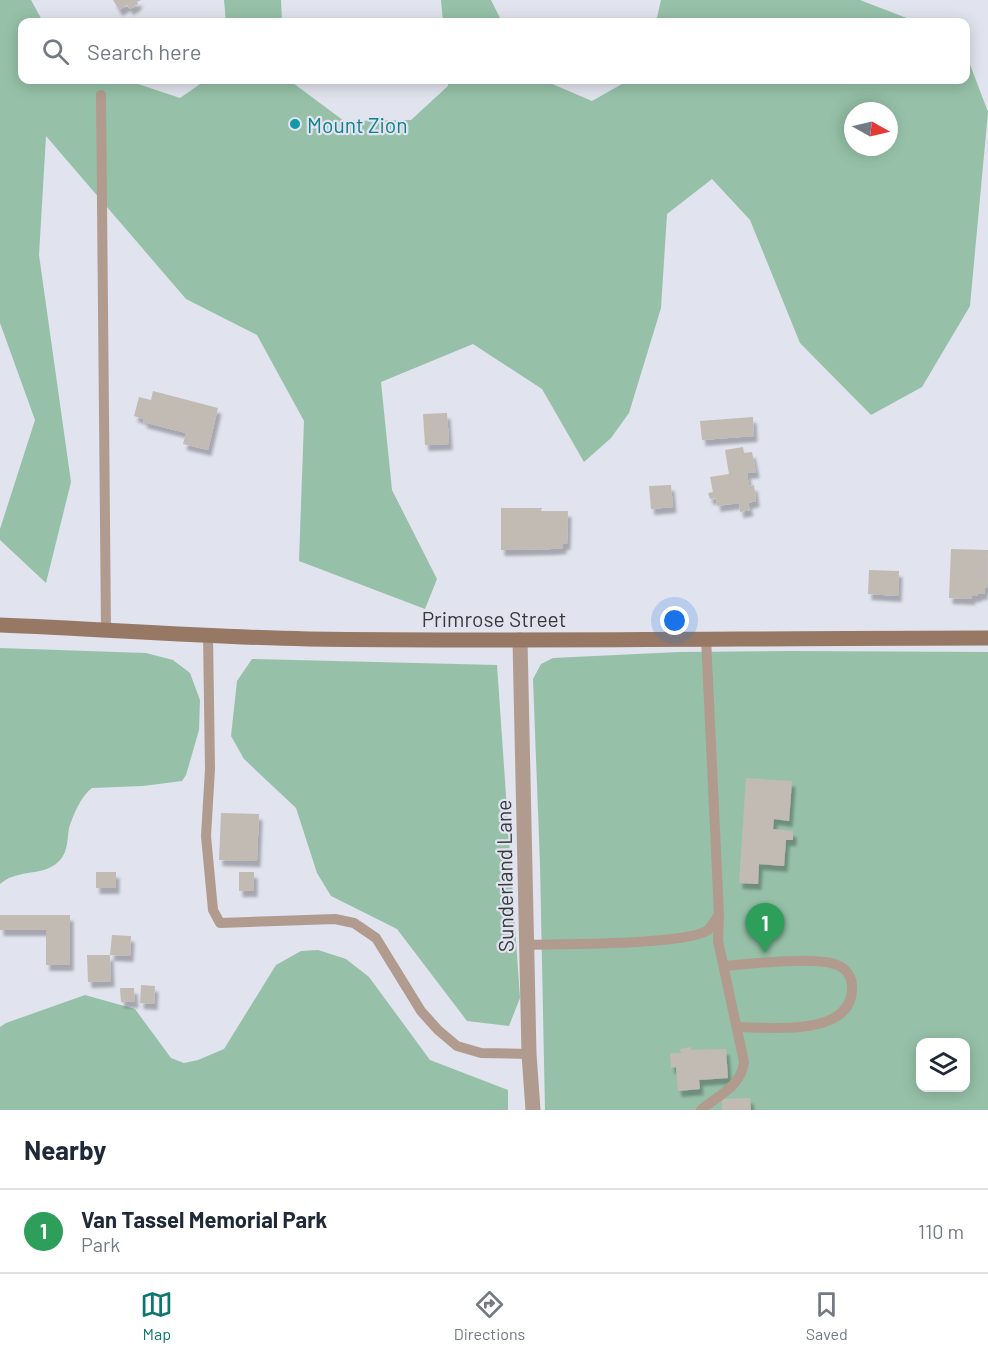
<!DOCTYPE html>
<style>
body{margin:0;font-family:Barlow,sans-serif;background:#f2f2f3;color:#1f2937}
.controls{position:absolute;right:18px;bottom:18px;display:grid;overflow:hidden;border-radius:12px;box-shadow:0 3px 15px #0003}
.controls button{width:54px;height:54px;display:grid;place-items:center;padding:0;border:0;border-bottom:2px solid #e0e1e3;background:#fff;color:#1f2937;font:30px sans-serif}
.compass{position:absolute;left:844px;top:102px;width:54px;height:54px;border-radius:50%;background:#fff;box-shadow:0 3px 15px #0003;rotate:98deg}
.you{position:absolute;left:675px;top:621px;width:21px;height:21px;margin:-15px;border:4px solid #fff;border-radius:50%;background:#1a73e8;box-shadow:0 0 0 9px #1a73e833}
.badge{display:grid;place-items:center;width:39px;height:39px;border-radius:50%;background:#0f766e;color:#fff;font-size:20px;font-weight:700}
.pin{position:absolute;translate:-50% -50px;filter:drop-shadow(0 2px 3px #0008)}
.pin::after{content:'';position:absolute;top:32px;width:21px;height:18px;background:inherit;clip-path:polygon(0 0,100% 0,50% 100%)}
.list{margin:0;padding:0;list-style:none}
h2{display:flex;justify-content:space-between;align-items:center;height:78px;margin:0;padding:0 24px;font-size:26px}
h2 small{font-size:20px;font-weight:400;color:#747a83}
.list li{display:grid;grid-template-columns:39px 1fr auto;gap:18px;align-items:center;box-sizing:border-box;height:84px;padding:0 24px;border-top:2px solid #e0e1e3}
.list b{display:block;font-size:22px;white-space:nowrap}
.list p{margin:0;font-size:20px;white-space:nowrap;color:#747a83}
.list em{font-size:20px;font-style:normal;color:#747a83}
.icon{flex:none;width:33px;height:33px;fill:none;stroke:currentColor;stroke-width:2;stroke-linecap:round;stroke-linejoin:round}
.map{position:relative;flex:none;width:988px;height:1110px;overflow:hidden}
.search{position:absolute;background:#fff;box-shadow:0 3px 15px #0003;left:18px;right:18px;top:18px;height:66px;display:flex;align-items:center;gap:15px;box-sizing:border-box;padding:0 21px;border-radius:12px;color:#747a83;font-size:22px}
.sheet{height:162px;background:#fff}
nav{display:flex;justify-content:space-around;align-items:center;box-sizing:border-box;height:84px;border-top:2px solid #e0e1e3;background:#fff;font-size:16px;color:#747a83}
nav a{display:grid;justify-items:center;gap:3px}
nav .on{color:#0f766e}
.map>svg:first-child{display:block}
.green{fill:#96c1a8;fill-rule:evenodd}
.building{fill:#c2bbb3;filter:url(#shadow)}
.lines{fill:none;stroke-linecap:round;stroke-linejoin:round}
.service{stroke:#b19b8e;stroke-width:10}
.minor{stroke:#b19b8e;stroke-width:15}
.secondary{stroke:#977864;stroke-width:15}
.culture-dot{fill:#0f9aa8;stroke:#e1e3ee;stroke-width:2}
.labels{text-anchor:middle;dominant-baseline:central;stroke-width:4.5;stroke-linejoin:round;paint-order:stroke}
.culture-label{font-size:21px;fill:#0d838f;stroke:#e1e3ee;text-anchor:start}
.street-label{font-size:21px;fill:#38383d;stroke:#e1e3ee}
</style>
<div class="map">
<svg width="988" height="1110" viewBox="0 0 988 1110">
<defs>
<filter id="shadow"><feDropShadow dx="3.5" dy="6" stdDeviation="1.5" flood-color="#0004"/></filter>
</defs>
<rect width="100%" height="100%" fill="#e1e3ee"/>
<g class="green">
<path d="M0 0H31L43 22H22V80H126L180 98 206 80H289L344 121 411 120 448 86V80H543L592 101 629 80H966V54L988 112 970 306 922 387 871 415 800 343 750 220 712 179 667 214 661 308 629 413 611 438 584 462 542 389 473 344 381 382 392 490 437 579 425 609 299 561 304 421 257 335 186 299 46 136 39 255 71 482 46 583 0 540V529L35 420 0 323ZM853 111H889V147H853Z"/>
<path d="M224 0H281L282 22H226Z"/>
<path d="M441 0H491L502 22H443Z"/>
<path d="M661 0H860L917 22H656Z"/>
<path d="M0 648 146 653 173 660 190 673 200 700 199 730 186 775 182 781 143 786 92 788C81 796 73 815 69 828 67 841 68 854 57 863 44 874 27 871 12 877 8 878 4 881 0 884Z"/>
<path d="M789 651 988 652V1110H545L540 864 533 679 541 664 553 658 679 652ZM920 1042H966V1088H920Z"/>
<path d="M252 659 497 665 520 998 509 1026 467 1021 397 929 331 896 317 873 296 808 244 759 231 736 237 681Z"/>
<path d="M318 950 346 959 369 977 430 1060 508 1090V1110H0V1027L6 1023 85 995 135 1009 171 1058 184 1063 198 1060 224 1049 276 965 301 951Z"/>
</g>
<g class="building">
<path d="M113 0H141L137 2 138 4 130 9 127 5 119 10Z"/>
<path d="M153 391 218 408 208 450 183 444 186 433 143 422 144 419 134 416 139 397 151 400Z"/>
<path d="M447 413 449 444 425 445 423 414Z"/>
<path d="M753 417 754 436 702 440 700 421Z"/>
<path d="M743 447 744 453 752 452 756 472 747 473 749 486 754 485 756 501 748 503 750 510 740 512 739 503 717 506 716 498 710 499 708 493 713 492 710 477 729 474 725 450Z"/>
<path d="M671 485 673 507 651 509 649 486Z"/>
<path d="M501 508H542L541 511H568L567 544H563V548L552 549 501 550Z"/>
<path d="M951 549 988 550 987 588H985L984 594H978V596H972V599L949 598Z"/>
<path d="M869 570 899 571 898 596 868 594Z"/>
<path d="M746 778 792 781 789 821 774 819 773 829 793 831V840H786L784 866 759 864 758 884 739 883Z"/>
<path d="M221 813 259 814 257 861 219 860Z"/>
<rect x="96" y="872" width="20" height="16"/>
<rect x="239" y="872" width="15" height="19"/>
<path d="M0 915H70V965H46V930H0Z"/>
<path d="M112 935 131 936 130 956 110 955Z"/>
<path d="M87 955H110L111 981 88 982Z"/>
<path d="M141 985 155 986 154 1004 140 1003Z"/>
<path d="M120 988H134L135 1002H121Z"/>
<path d="M691 1047V1050L726 1049 728 1078 699 1080 700 1089 678 1091 676 1067 671 1068 670 1053H681L680 1049Z"/>
<path d="M750 1098 751 1110H722V1099Z"/>
</g>
<g class="lines">
<g class="service">
<path d="M101 95 106 630"/>
<path d="M208 634 210 769 206 836 213 910 220 923 335 919 354 923 376 938 421 1011 438 1030 457 1046 481 1053 529 1054"/>
<path d="M527 945C558 944 688 945 708 930 712 926 715 919 719 915L706 638"/>
<path d="M724 966C750 964 816 956 837 965 846 968 852 977 852 986 854 1038 770 1027 737 1027"/>
<path d="M701 1110C718 1095 741 1087 744 1062L718 941 719 915"/>
</g>
<path class="minor" d="M520 640 529 1054 533 1110"/>
<path class="secondary" d="M0 625C102 629 205 637 308 639 534 642 761 638 988 638"/>
</g>
<circle class="culture-dot" cx="295" cy="124" r="6"/>
<g class="labels">
<g class="culture-label">
<text x="307" y="124">Mount Zion</text>
</g>
<g class="street-label">
<text x="494" y="618">Primrose Street</text>
<text transform="translate(504 876) rotate(-91)">Sunderland Lane</text>
</g>
</g>
</svg>
<div class="controls">
<button><svg class="icon" aria-label="layers" viewBox="0 0 24 24"><path d="M12 4l9 5-9 5-9-5zM3 14l9 5 9-5"/></svg></button>
</div>
<svg class="compass" viewBox="-18 -18 36 36"><path d="M0-13l5 13h-10z" fill="#e53935"/><path d="M0 13l5-13h-10z" fill="#747a83"/></svg>
<div class="you"></div>
<div class="pin badge" style="left:765px;top:953px;background:#2e9e5b">1</div>
<div class="search"><svg class="icon" aria-label="search" viewBox="0 0 24 24"><circle cx="10" cy="10" r="6"/><path d="M15 15l6 6"/></svg>Search here</div>
</div>
<section class="sheet">
<h2>Nearby<small></small></h2>
<ul class="list">
<li><span class="badge" style="background:#2e9e5b">1</span><div><b>Van Tassel Memorial Park</b><p>Park</p></div><em>110 m</em></li>
</ul>
</section>
<nav>
<a class="on"><svg class="icon" aria-label="map" viewBox="0 0 24 24"><path d="M3 6l6-2 6 2 6-2v14l-6 2-6-2-6 2zM9 4v14M15 6v14"/></svg>Map</a>
<a><svg class="icon" aria-label="directions" viewBox="0 0 24 24"><path d="M12 3l9 9-9 9-9-9zM9 14v-3h6M13 9l2 2-2 2"/></svg>Directions</a>
<a><svg class="icon" aria-label="saved" viewBox="0 0 24 24"><path d="M7 4h10v16l-5-4-5 4z"/></svg>Saved</a>
</nav>
